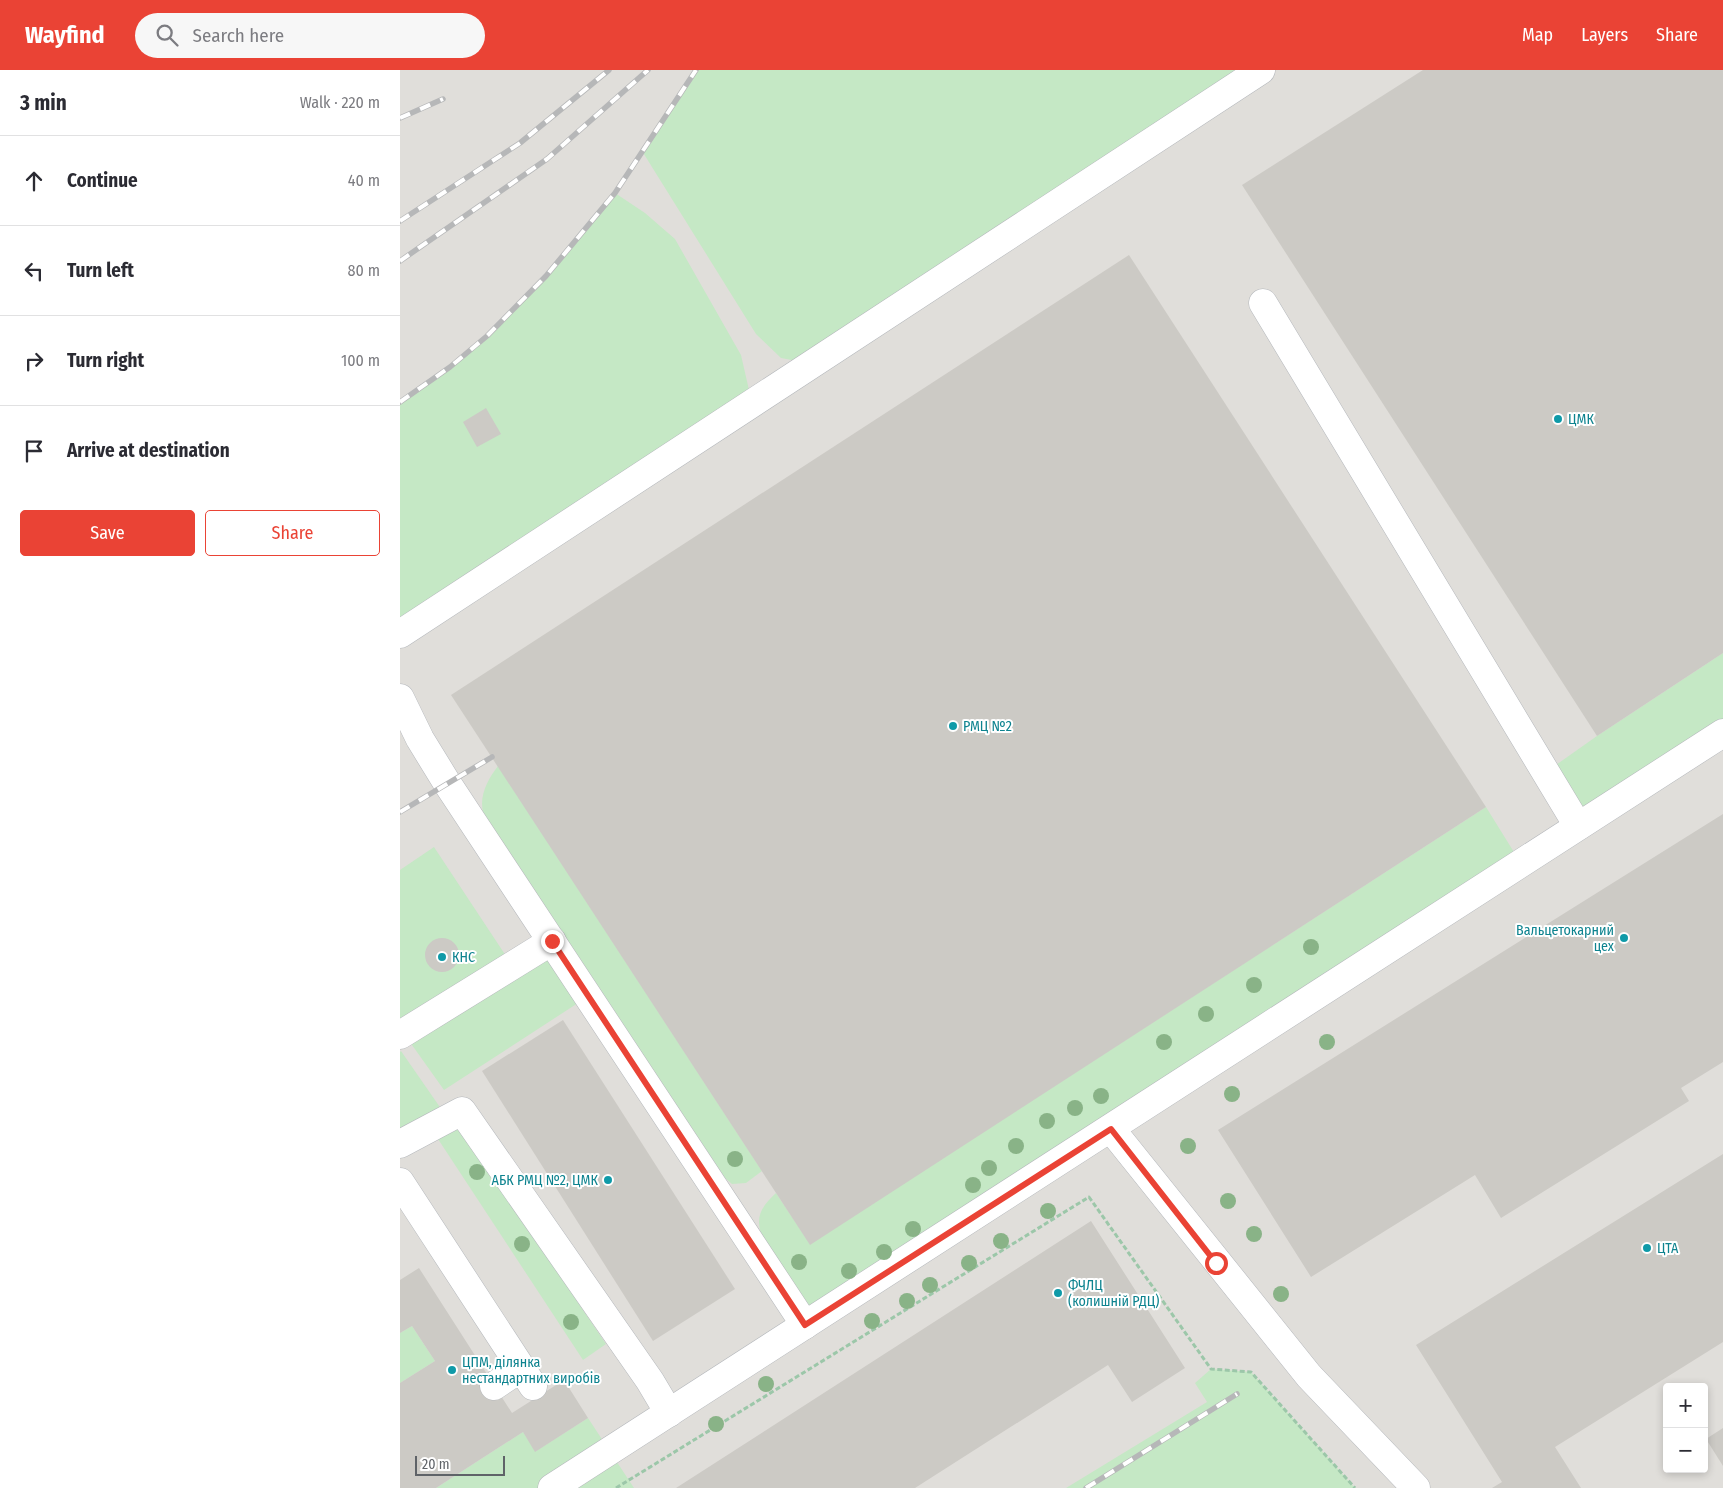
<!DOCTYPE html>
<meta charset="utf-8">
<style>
body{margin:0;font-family:"Fira Sans Condensed",sans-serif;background:#f7f7f7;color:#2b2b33}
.controls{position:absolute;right:15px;bottom:15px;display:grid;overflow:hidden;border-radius:5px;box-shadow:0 2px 8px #0003}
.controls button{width:45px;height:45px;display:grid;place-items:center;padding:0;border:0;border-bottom:1px solid #e1e1e2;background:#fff;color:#2b2b33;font:25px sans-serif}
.scale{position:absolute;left:15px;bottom:12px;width:90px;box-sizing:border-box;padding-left:5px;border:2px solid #5f6368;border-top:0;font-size:14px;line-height:18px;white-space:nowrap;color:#5f6368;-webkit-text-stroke:4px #fff;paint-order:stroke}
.stop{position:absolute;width:15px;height:15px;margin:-11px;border:4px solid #ea4335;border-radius:50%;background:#fff}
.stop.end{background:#ea4335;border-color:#fff;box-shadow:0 1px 5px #0008}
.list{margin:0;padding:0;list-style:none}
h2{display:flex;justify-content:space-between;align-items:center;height:65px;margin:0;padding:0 20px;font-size:21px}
h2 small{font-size:16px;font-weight:400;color:#7c7c81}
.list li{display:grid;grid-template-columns:32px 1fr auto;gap:15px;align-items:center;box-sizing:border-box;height:90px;padding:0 20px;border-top:1px solid #e1e1e2}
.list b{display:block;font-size:19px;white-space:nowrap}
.list em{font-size:16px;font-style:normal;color:#7c7c81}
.actions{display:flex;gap:10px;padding:15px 20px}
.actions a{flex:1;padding:11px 0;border:1px solid #ea4335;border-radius:5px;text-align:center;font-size:18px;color:#ea4335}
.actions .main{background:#ea4335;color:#fff}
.icon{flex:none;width:28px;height:28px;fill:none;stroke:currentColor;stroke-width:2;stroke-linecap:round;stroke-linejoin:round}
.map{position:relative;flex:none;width:1323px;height:1418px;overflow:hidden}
header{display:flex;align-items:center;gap:30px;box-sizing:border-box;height:70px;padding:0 25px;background:#ea4335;color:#fff}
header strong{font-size:24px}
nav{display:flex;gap:28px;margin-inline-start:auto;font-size:18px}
.search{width:350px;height:45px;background:#f7f7f7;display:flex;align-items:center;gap:12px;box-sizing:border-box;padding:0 18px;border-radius:28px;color:#7c7c81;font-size:19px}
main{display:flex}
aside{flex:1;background:#fff}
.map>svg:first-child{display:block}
.industrial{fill:#e0deda;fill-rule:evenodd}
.green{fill:#c5e8c5}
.building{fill:#cccac5}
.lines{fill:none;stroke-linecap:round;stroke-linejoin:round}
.minor-casing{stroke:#b5b8bc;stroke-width:29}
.path{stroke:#9cc7a9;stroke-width:3;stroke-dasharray:5 2.5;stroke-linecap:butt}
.minor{stroke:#fff;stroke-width:28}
.rail-casing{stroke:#b6b7b8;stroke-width:5.5}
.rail{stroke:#fff;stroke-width:4;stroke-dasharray:11;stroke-linecap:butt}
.tree{fill:#89b387}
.route{stroke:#ea4335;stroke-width:6}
.culture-dot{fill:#0f9aa8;stroke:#fff;stroke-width:2}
.labels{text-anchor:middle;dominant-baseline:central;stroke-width:4;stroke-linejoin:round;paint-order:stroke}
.culture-label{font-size:14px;fill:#0d838f;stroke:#fff;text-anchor:start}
</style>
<header>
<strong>Wayfind</strong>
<div class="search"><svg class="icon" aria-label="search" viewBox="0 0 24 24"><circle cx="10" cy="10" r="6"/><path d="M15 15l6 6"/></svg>Search here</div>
<nav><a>Map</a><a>Layers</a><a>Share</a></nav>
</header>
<main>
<aside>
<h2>3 min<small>Walk · 220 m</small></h2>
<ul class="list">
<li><svg class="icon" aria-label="ahead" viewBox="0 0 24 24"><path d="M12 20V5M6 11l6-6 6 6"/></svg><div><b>Continue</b></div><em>40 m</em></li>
<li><svg class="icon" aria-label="left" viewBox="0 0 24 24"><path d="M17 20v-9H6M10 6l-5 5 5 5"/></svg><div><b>Turn left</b></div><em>80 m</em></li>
<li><svg class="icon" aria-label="right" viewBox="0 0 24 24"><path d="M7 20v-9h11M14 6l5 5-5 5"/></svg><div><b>Turn right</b></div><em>100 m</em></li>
<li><svg class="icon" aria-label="arrive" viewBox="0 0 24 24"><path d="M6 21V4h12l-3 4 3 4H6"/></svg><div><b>Arrive at destination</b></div></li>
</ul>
<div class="actions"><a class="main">Save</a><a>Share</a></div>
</aside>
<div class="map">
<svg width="1323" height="1418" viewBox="0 0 1323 1418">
<rect width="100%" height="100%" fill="#f1efe8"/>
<path class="industrial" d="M0 0H1323V1418H0ZM1267 1317H1304V1399H1267Z"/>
<g class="green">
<path d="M296 0H861L413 294 381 288 356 264 242 81Z"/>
<path d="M215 123 245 143 275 169 341 285 349 320 0 564V332C30 311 61 290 88 265 134 222 174 172 215 123Z"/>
<path d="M1323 583V663L1178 756 1146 702 1197 666Z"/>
<path d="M98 696 362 1101 346 1113 332 1114 325 1108 83 742C79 725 88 709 98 696Z"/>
<path d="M1086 737 1117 787 409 1242C397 1223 358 1173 359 1152 359 1139 368 1131 376 1123L410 1174Z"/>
<path d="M34 777 108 889 0 955V800Z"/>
<path d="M146 882 178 933 44 1020 7 968Z"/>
<path d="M1 981 44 1043 0 1065V982Z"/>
<path d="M57 1053 206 1274 183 1290 36 1066Z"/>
<path d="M12 1256 35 1291 0 1313V1263Z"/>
<path d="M811 1299 851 1302 955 1418H666L807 1332 795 1313Z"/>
<path d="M188 1348 234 1418H36L123 1362 136 1381Z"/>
</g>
<g class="building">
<path d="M1023 0H1323V583L1197 666 842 115Z"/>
<path d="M729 185 1086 737 410 1175 51 625Z"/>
<path d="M86 338 101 364 77 377 63 352Z"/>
<path d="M1323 744V992L1281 1018 1289 1031 1101 1148 1075 1105 911 1207 818 1060Z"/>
<circle cx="42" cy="885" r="17"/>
<path d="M163 950 335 1219 253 1271 82 1001Z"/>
<path d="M1323 1084V1272L1155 1377 1181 1418H1092L1102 1412 1016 1275Z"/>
<path d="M691 1151 785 1298 732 1332 708 1295 515 1418H276Z"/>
<path d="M19 1198 112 1343 164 1310 188 1348 135 1382 123 1362 36 1418H0V1313L35 1291 12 1256 0 1263V1210Z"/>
<path d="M1323 1358V1396L1306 1369Z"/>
</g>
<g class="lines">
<defs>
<g id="minor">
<path d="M863 233 1178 756"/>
<path d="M0 564 861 0"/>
<path d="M0 628 20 669 47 713 405 1255"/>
<path d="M0 965 152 871"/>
<path d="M711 1059 909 1306 1016 1418"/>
<path d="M0 1074 62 1041 250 1311 269 1343"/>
<path d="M0 1112 133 1316"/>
<path d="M94 1316 121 1298"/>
<path d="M152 1418 1323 663"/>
</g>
</defs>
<use href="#minor" class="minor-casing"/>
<path class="path" d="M216 1418 689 1127 811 1299 851 1302 955 1418"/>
<use href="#minor" class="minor"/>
<defs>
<g id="rail">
<path d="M0 48 43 29"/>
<path d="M0 151 120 73 209 0"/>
<path d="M0 191 147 89 248 0"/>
<path d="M0 332 50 297 87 266 146 206 215 123 296 0"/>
<path d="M0 742 92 687"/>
<path d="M686 1418 837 1324"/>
</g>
</defs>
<use href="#rail" class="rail-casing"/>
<use href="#rail" class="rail"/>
</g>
<g class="tree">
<circle cx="911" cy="877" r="8"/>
<circle cx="854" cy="915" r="8"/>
<circle cx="806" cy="944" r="8"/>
<circle cx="764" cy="972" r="8"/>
<circle cx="927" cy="972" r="8"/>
<circle cx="832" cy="1024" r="8"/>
<circle cx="701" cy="1026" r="8"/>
<circle cx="675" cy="1038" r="8"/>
<circle cx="647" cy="1051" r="8"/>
<circle cx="616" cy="1076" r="8"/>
<circle cx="788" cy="1076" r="8"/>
<circle cx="335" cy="1089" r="8"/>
<circle cx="589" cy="1098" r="8"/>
<circle cx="77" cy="1102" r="8"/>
<circle cx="573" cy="1115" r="8"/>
<circle cx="828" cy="1131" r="8"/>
<circle cx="648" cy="1141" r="8"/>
<circle cx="513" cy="1159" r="8"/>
<circle cx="854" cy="1164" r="8"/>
<circle cx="601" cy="1171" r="8"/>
<circle cx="122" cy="1174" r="8"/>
<circle cx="484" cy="1182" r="8"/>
<circle cx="399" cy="1192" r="8"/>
<circle cx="569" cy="1193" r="8"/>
<circle cx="449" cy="1201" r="8"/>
<circle cx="530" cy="1215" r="8"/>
<circle cx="881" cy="1224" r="8"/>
<circle cx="507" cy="1231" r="8"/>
<circle cx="472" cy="1251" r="8"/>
<circle cx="171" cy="1252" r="8"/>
<circle cx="366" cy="1314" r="8"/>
<circle cx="316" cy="1354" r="8"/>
</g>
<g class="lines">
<path class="route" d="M152 871 405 1255 711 1059 816 1193"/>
</g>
<g class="culture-dot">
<circle cx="1158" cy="349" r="5"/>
<circle cx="553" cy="656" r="5"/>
<circle cx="1224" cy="868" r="5"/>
<circle cx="42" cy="887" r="5"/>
<circle cx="208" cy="1110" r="5"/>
<circle cx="1247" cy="1178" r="5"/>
<circle cx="658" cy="1223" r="5"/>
<circle cx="52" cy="1300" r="5"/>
</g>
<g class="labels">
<g class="culture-label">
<text x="1168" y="349">ЦМК</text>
<text x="563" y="656">РМЦ №2</text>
<text x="1214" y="860" text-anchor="end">Вальцетокарний<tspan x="1214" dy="16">цех</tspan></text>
<text x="52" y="887">КНС</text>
<text x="198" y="1110" text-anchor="end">АБК РМЦ №2, ЦМК</text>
<text x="1257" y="1178">ЦТА</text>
<text x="668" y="1215">ФЧЛЦ<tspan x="668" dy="16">(колишній РДЦ)</tspan></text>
<text x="62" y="1292">ЦПМ, ділянка<tspan x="62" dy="16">нестандартних виробів</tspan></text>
</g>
</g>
</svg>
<div class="controls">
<button>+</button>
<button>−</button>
</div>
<div class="scale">20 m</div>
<div class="stop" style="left:816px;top:1193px"></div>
<div class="stop end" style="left:152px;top:871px"></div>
</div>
</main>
